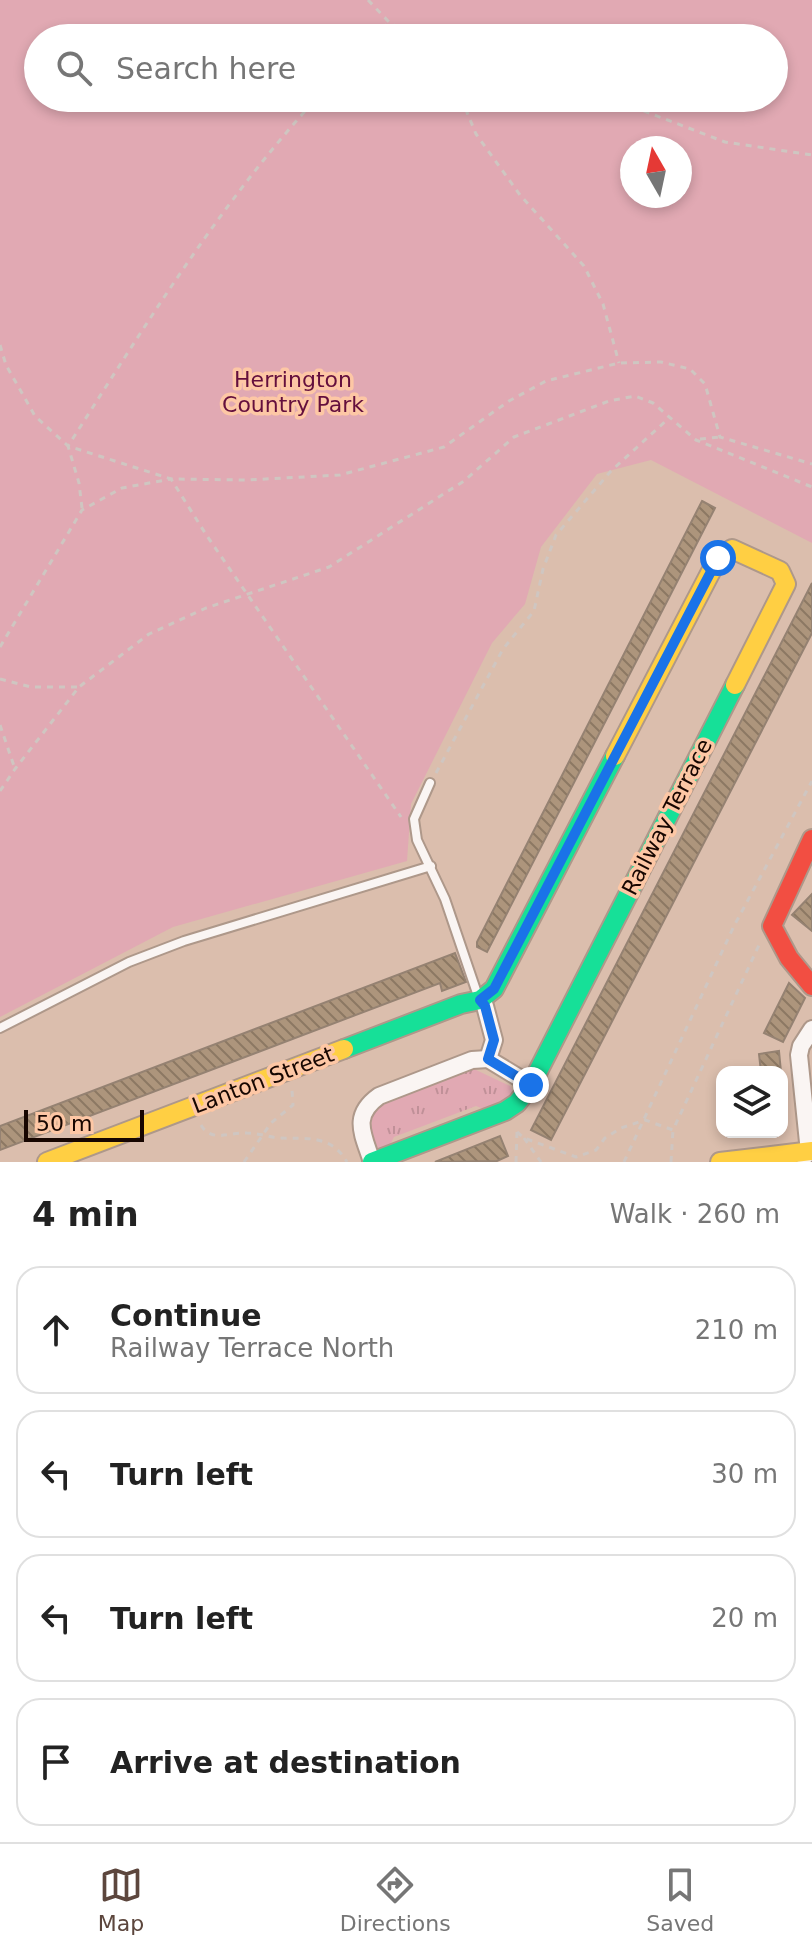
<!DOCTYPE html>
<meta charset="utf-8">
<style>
body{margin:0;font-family:"DejaVu Sans",sans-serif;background:#f6f6f6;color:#222}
.controls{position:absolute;right:24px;bottom:24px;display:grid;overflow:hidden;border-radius:16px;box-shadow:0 4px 12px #0003}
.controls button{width:72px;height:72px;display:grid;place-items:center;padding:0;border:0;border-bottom:2px solid #e0e0e0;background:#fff;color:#222;font:40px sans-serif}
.compass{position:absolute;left:620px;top:136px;width:72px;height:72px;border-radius:50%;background:#fff;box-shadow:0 4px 12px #0003;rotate:351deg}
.scale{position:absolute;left:24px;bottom:20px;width:120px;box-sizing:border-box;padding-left:8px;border:4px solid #170600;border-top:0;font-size:22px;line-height:28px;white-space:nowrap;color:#170600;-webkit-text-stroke:6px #fdc7a5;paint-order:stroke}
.stop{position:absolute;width:24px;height:24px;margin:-18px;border:6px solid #1a73e8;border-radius:50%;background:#fff}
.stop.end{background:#1a73e8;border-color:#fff;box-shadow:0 2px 8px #0008}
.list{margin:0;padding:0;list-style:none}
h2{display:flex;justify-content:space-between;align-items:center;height:104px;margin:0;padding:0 32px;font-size:34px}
h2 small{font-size:26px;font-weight:400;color:#767676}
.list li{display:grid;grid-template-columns:52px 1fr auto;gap:24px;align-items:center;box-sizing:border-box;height:128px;margin:0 16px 16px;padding:0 16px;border:2px solid #e0e0e0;border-radius:24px}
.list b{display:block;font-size:30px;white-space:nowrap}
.list p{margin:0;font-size:26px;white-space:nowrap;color:#767676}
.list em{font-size:26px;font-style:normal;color:#767676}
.icon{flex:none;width:44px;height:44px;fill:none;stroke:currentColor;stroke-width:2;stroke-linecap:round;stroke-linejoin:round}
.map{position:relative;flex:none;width:812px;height:1162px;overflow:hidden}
.search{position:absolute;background:#fff;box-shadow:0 4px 12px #0003;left:24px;right:24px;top:24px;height:88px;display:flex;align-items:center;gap:20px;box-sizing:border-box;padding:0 28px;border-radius:44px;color:#767676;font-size:30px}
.sheet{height:680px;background:#fff}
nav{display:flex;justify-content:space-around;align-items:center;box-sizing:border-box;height:112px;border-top:2px solid #e0e0e0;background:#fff;font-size:22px;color:#767676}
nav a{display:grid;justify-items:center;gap:4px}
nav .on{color:#5c463d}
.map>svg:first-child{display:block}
.grass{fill:url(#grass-tufts)}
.park{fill:#e1a9b3;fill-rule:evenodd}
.building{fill:url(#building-back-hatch);stroke:#958272;stroke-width:2}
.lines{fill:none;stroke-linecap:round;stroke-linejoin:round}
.lane-casing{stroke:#ae988a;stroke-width:12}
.street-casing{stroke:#ae988a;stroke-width:20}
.fast-casing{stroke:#ae988a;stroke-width:22}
.slow-casing{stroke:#ae988a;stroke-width:22}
.jam-casing{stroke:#ae988a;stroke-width:22}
.path{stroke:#cfc6c1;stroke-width:3;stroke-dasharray:6 6;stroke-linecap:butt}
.lane{stroke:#faf5f3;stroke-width:8}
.street{stroke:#faf5f3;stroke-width:16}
.fast{stroke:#16e098;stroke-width:18}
.slow{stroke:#ffcf43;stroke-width:18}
.jam{stroke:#f24e42;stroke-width:18}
.route{stroke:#1a73e8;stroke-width:10}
.labels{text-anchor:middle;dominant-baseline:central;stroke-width:7;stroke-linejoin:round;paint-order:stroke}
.park-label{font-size:22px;fill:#640f3d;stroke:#fdc7a5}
.street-label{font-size:22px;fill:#170600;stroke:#fdc7a5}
</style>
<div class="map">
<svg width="812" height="1162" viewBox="0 0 812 1162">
<defs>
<pattern id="grass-tufts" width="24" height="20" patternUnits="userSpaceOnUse" patternTransform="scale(2)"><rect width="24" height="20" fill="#e1a9b3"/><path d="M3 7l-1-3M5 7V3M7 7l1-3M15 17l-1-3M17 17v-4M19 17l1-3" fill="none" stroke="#c09098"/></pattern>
<pattern id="building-back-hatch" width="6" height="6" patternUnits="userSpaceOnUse" patternTransform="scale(2)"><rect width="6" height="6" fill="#ad957c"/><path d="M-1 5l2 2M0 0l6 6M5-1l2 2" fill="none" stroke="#8c7863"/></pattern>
</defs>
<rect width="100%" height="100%" fill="#dbbead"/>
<path class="grass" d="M474 1069 510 1086 513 1094 486 1110 476 1106 394 1137 389 1147 377 1149C372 1136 368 1125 375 1112 383 1099 456 1076 474 1069Z"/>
<path class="park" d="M0 0H812V543L651 460 597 474 541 547 525 604 492 643 411 804 407 861 173 927 0 1017ZM38 38H774V98H38ZM632 148H680V196H632Z"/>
<g class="building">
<path d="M702 501 715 508 487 952 477 947V942Z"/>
<path d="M812 583V633L551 1140 531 1130Z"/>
<path d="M812 894V931L792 915Z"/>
<path d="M455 953 466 982 442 991 440 983 0 1150V1126Z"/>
<path d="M789 983 805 998 783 1042 764 1033Z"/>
<path d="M779 1051 781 1072H761L759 1054Z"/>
<path d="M500 1136 508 1156 497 1161 435 1162Z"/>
</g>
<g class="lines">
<defs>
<g id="lane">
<path d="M430 783 414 819 417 840 445 899 479 999"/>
<path d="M0 1028 129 962 184 941 431 866"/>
</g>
<g id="street">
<path d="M480 1000 485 1006 494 1040 488 1059 531 1085"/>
<path d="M804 1157 809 1152 799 1055 801 1046 812 1029"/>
<path d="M372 1162C363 1134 351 1116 379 1096L472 1060 488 1059"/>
</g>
<g id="fast">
<path d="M344 1049 461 1004 480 1000 494 989 615 756"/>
<path d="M372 1162 505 1111 517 1103 531 1085 735 685"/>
</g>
<g id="slow">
<path d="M615 756 718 558 732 549 780 571 786 584 735 685"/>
<path d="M47 1162 344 1049"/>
<path d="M720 1162 812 1151"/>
</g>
<path id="jam" d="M812 839 772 926 789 958 812 986"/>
</defs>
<use href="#lane" class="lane-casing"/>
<use href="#street" class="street-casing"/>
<use href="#fast" class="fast-casing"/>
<use href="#slow" class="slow-casing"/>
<use href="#jam" class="jam-casing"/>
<g class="path">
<path d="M368 0 389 22 417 38"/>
<path d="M375 38 388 23"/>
<path d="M461 98 476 134 520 195 584 266 603 304 619 363"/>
<path d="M561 98 631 106 725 142 812 155"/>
<path d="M0 345 6 365 35 416 68 446 171 479 247 480 340 475 444 447 509 401 546 381 619 363 661 362 690 369 705 384 720 437 812 464"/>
<path d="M700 439 720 437"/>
<path d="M82 508 79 483 68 446C145 326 220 203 317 98"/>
<path d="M0 647 82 510 122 488 171 479 207 536 401 817"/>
<path d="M0 679 31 687H79"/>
<path d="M0 725 15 769"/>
<path d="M436 773 503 649 534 611 543 569 556 535 611 471 669 418"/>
<path d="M0 791 15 769 79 687 149 634 206 608 329 567 464 481 514 437 609 401 635 396 653 403 696 440 812 487"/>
<path d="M201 1125C211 1143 230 1132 247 1133 258 1133 268 1137 279 1138 306 1139 331 1134 347 1162"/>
<path d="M517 1132 524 1138 576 1157 596 1150 605 1138 621 1128 645 1120 673 1130 759 945"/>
<path d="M524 1138 541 1162"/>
<path d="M244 1162 271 1123 293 1105 292 1090"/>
<path d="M516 1162 517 1131"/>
<path d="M624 1162 734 926 812 781"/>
<path d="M671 1162 673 1130"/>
</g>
<use href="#lane" class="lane"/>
<use href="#street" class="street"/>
<use href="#fast" class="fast"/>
<use href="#slow" class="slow"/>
<use href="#jam" class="jam"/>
</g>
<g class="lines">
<path class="route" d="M531 1085 488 1059 494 1040 485 1006 480 1000 494 989 718 558"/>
</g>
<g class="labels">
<g class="park-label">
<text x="293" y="379">Herrington<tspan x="293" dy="25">Country Park</tspan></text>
</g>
<g class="street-label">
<text transform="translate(667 817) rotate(-63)">Railway Terrace</text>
<text transform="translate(263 1080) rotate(-21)">Lanton Street</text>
</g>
</g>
</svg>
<div class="controls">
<button><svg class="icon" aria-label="layers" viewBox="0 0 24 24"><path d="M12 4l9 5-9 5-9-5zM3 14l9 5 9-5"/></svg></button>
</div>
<svg class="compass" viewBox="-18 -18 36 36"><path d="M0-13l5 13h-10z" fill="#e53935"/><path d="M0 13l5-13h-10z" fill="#767676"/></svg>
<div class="scale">50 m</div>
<div class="stop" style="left:718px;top:558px"></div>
<div class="stop end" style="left:531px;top:1085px"></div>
<div class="search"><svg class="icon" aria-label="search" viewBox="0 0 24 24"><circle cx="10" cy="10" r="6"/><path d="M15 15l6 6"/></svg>Search here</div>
</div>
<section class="sheet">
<h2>4 min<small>Walk · 260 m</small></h2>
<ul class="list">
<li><svg class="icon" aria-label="ahead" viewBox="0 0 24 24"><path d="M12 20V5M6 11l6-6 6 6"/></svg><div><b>Continue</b><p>Railway Terrace North</p></div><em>210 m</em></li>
<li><svg class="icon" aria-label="left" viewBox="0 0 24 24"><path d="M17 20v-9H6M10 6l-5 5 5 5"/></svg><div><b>Turn left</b></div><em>30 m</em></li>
<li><svg class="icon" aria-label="left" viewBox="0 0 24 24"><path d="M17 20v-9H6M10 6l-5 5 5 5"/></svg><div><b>Turn left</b></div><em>20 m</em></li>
<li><svg class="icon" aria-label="arrive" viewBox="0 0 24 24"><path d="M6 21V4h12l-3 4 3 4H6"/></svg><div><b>Arrive at destination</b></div></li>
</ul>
</section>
<nav>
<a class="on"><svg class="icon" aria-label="map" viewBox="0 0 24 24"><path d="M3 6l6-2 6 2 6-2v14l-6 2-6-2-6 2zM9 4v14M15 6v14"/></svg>Map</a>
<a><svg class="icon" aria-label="directions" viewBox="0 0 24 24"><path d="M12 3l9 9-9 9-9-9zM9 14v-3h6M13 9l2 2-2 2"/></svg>Directions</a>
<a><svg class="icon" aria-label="saved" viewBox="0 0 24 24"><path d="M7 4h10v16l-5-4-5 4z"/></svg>Saved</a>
</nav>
